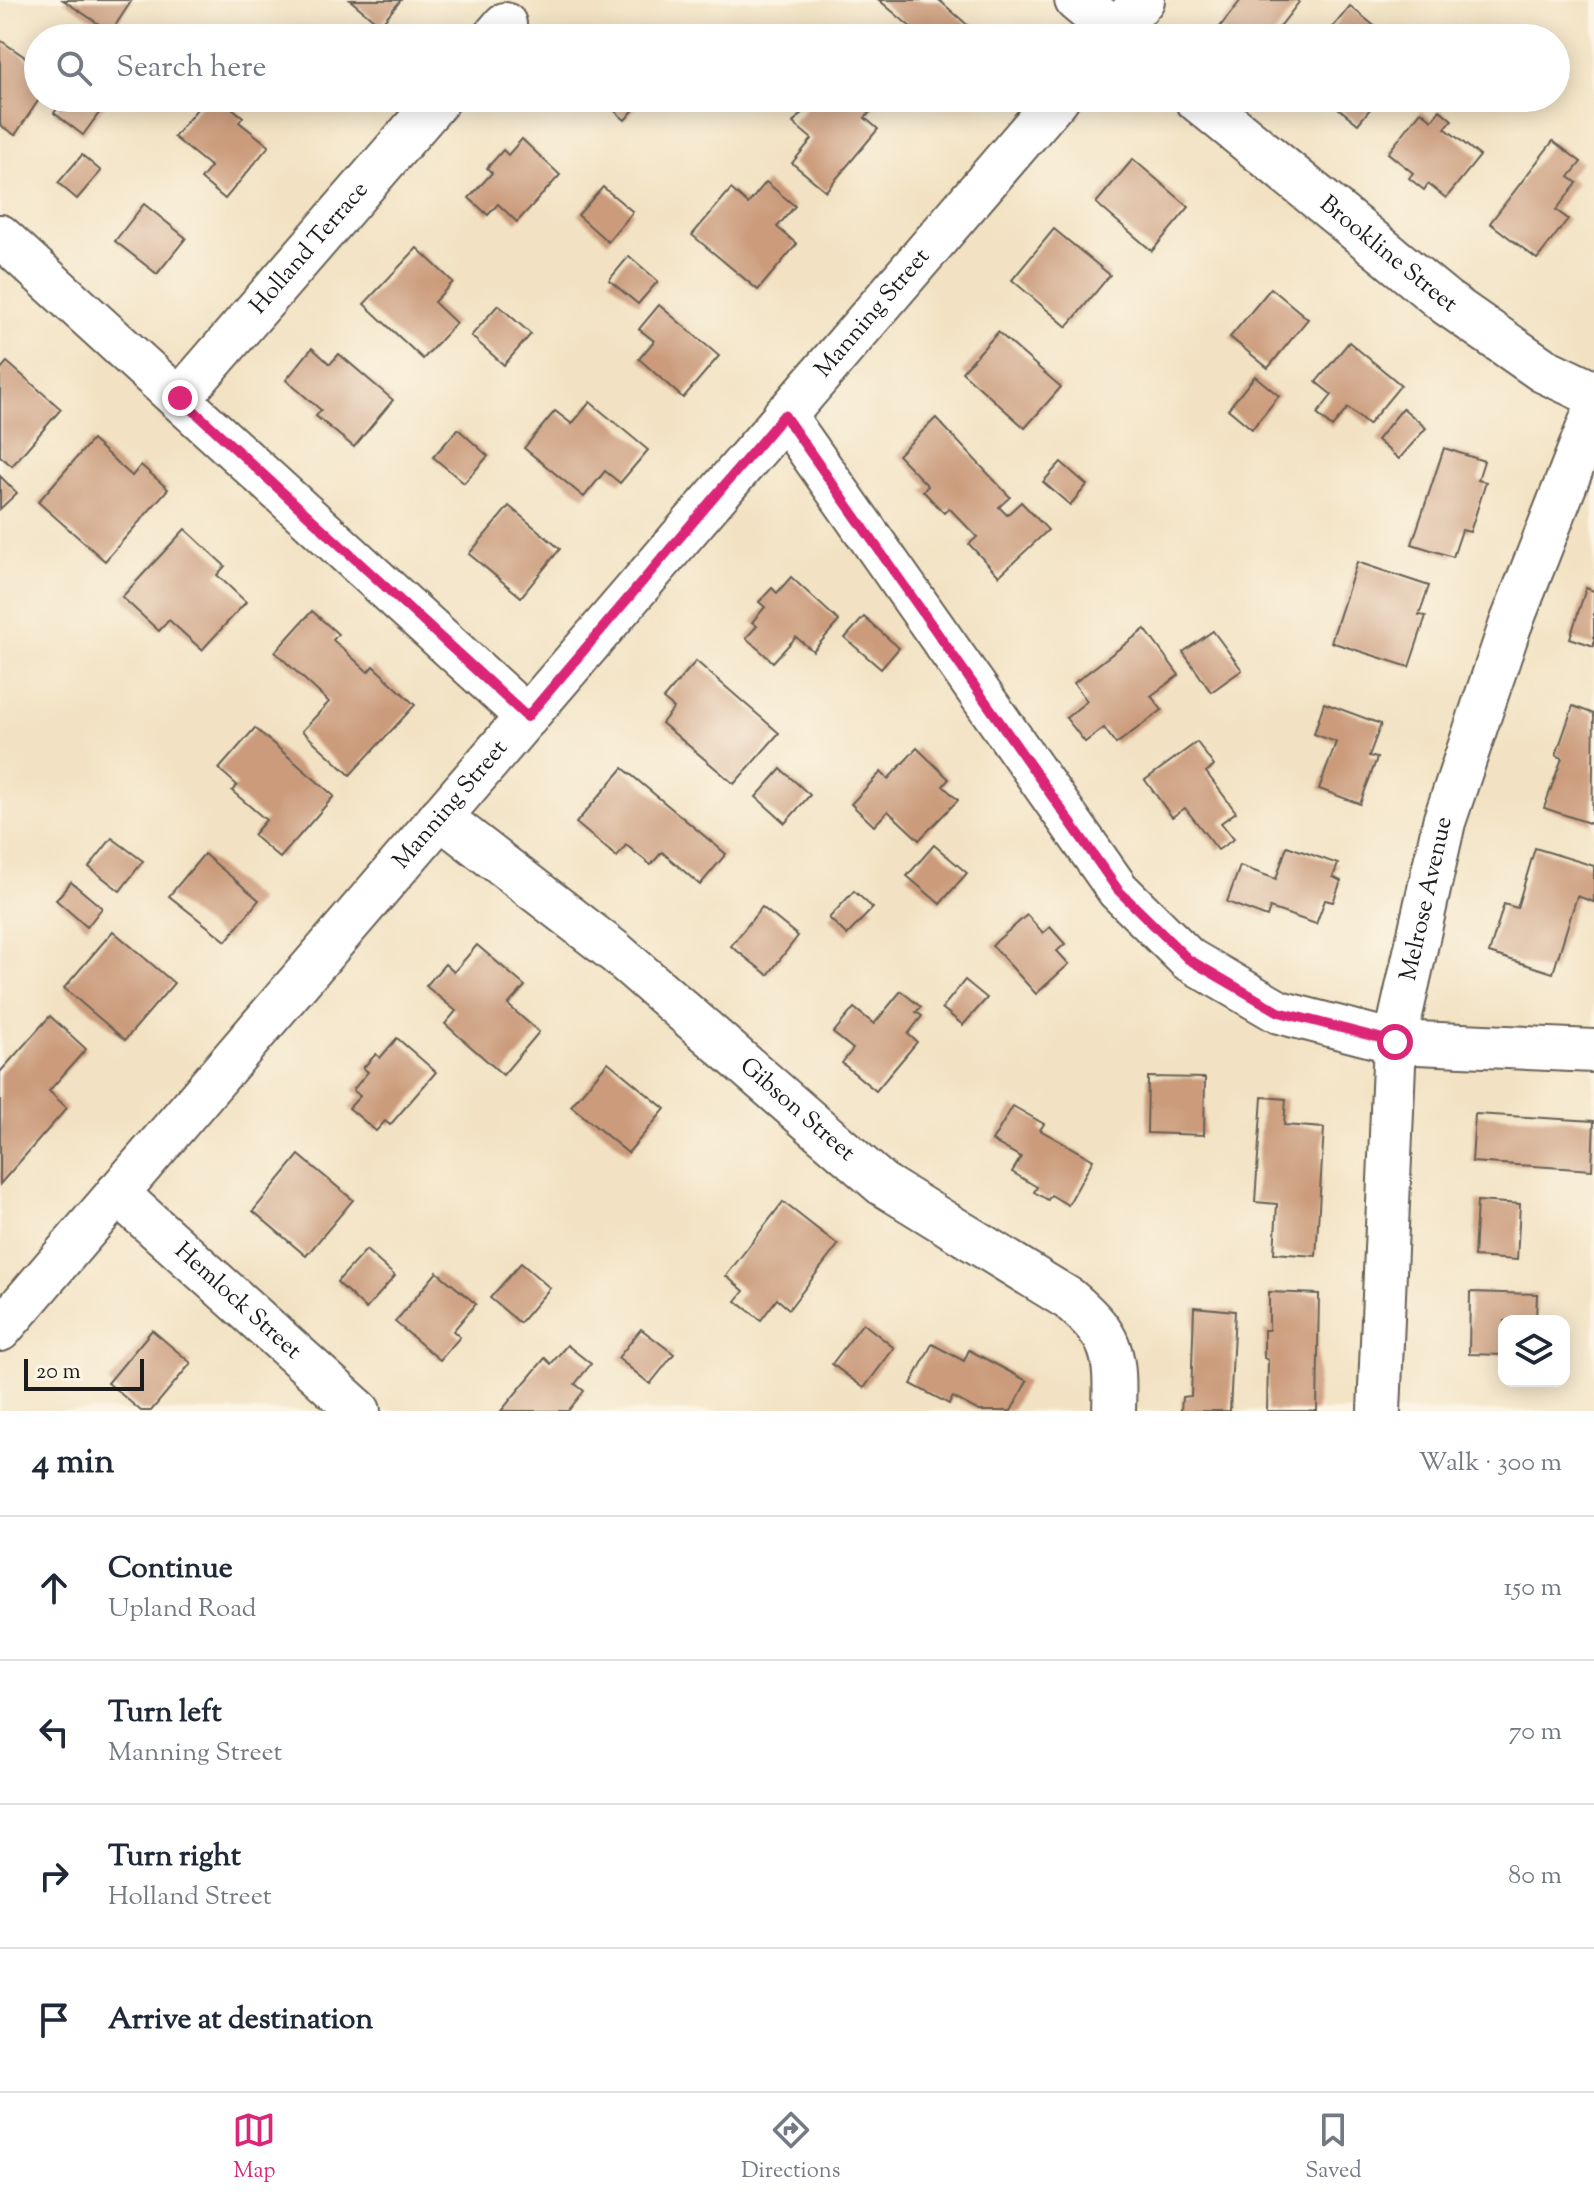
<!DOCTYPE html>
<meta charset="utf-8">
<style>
body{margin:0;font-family:"Sorts Mill Goudy",serif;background:#f2f2f3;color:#1f2937}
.controls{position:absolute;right:24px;bottom:24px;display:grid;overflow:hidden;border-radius:16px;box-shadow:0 4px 20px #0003}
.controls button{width:72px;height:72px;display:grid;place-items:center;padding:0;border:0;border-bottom:2px solid #e0e1e3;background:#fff;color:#1f2937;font:40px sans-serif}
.scale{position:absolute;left:24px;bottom:20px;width:120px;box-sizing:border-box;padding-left:8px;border:4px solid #1c1c1c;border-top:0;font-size:22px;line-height:28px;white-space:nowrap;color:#1c1c1c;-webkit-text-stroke:6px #fcf5e5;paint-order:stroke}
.stop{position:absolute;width:24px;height:24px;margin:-18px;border:6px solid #db2777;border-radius:50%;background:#fff}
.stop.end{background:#db2777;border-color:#fff;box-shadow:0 2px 8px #0008}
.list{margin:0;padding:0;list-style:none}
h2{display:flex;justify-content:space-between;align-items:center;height:104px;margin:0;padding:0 32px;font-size:34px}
h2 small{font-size:26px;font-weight:400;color:#747a83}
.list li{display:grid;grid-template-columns:52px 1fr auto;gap:24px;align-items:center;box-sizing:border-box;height:144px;padding:0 32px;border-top:2px solid #e0e1e3}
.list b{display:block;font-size:30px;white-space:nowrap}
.list p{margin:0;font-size:26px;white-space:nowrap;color:#747a83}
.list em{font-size:26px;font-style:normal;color:#747a83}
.icon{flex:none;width:44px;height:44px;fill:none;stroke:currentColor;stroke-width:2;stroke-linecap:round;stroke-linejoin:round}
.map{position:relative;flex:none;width:1594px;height:1411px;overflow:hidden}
.search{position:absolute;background:#fff;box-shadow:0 4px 20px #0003;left:24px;right:24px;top:24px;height:88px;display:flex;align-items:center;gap:20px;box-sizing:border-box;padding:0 28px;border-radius:44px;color:#747a83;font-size:30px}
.sheet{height:680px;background:#fff}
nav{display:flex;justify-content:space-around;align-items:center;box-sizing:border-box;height:112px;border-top:2px solid #e0e1e3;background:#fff;font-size:22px;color:#747a83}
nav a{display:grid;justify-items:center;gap:4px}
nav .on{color:#db2777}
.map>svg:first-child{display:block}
.building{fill:#cb9b7c}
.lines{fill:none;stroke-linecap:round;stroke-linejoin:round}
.street-casing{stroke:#676156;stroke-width:46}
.secondary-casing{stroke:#676156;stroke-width:48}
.street{stroke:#fff;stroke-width:42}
.secondary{stroke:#fff;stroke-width:44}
.route{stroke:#db2777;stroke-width:10}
.labels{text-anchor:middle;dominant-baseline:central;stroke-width:6;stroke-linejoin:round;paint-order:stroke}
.street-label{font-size:24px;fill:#1c1c1c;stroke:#fcf5e5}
</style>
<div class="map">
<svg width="1594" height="1411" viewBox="0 0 1594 1411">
<rect width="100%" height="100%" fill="#fcf5e5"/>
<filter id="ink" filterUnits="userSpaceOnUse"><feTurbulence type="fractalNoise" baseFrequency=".0125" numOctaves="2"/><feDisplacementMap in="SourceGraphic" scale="16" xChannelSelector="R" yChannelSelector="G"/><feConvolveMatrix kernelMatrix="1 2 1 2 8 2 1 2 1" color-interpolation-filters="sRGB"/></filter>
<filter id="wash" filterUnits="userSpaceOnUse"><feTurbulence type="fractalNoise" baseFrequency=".006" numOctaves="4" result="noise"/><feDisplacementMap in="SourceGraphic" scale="32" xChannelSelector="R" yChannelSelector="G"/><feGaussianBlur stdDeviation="1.8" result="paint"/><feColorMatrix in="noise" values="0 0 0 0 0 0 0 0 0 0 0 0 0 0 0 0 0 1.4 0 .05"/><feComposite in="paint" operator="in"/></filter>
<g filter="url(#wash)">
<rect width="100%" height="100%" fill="#f2e2c3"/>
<g id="blocks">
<g class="building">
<path d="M63 0H132L111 32Z"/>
<path d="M350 0H401L380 25Z"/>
<path d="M879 0H939L980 36 905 38 913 29Z"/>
<path d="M1241 0H1297L1299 2 1271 38H1231L1219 28Z"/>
<path d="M1350 6 1389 38H1324Z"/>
<path d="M0 40 38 66 40 98 15 135 0 125Z"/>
<path d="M65 98H102L107 102 83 135 54 113Z"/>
<path d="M206 98H220L243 117 239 122 269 146 225 199 201 179 211 167 174 137Z"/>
<path d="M600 98H644L625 120Z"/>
<path d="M814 98H882L865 118 878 129 826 191 792 163 812 139 793 123Z"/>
<path d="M1326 98H1379L1358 124Z"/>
<path d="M1440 110 1452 120 1445 128 1480 156 1446 198 1428 184 1424 190 1409 178 1413 173 1388 153 1421 111 1432 120Z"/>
<path d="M522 139 560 175 517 222 498 204 488 215 469 198 492 173 487 168 503 150 508 155Z"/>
<path d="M1553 141 1581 162 1569 177 1577 183 1556 210 1568 219 1537 259 1490 223Z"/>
<path d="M82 155 101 171 77 199 58 183Z"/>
<path d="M1133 159 1189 207 1152 251 1096 203Z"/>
<path d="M766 182 795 206 777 227 797 244 758 290 692 235 731 189 748 204Z"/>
<path d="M603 187 633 212 608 242 578 215Z"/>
<path d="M144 204 186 238 157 274 115 241Z"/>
<path d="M1054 229 1110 275 1067 327 1012 280Z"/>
<path d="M417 248 453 282 434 302 456 323 423 359 364 304Z"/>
<path d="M629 256 658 281 638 304 609 280Z"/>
<path d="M1271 288 1308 319 1268 368 1230 337Z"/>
<path d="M498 305 531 334 504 365 471 336Z"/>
<path d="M659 305 719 356 683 398 639 359 654 341 639 329Z"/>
<path d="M998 332 1061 387 1025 428 962 372Z"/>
<path d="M1349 342 1401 385 1368 425 1348 408 1332 427 1317 414 1332 395 1316 382Z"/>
<path d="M312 348 330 364 339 354 393 400 354 447 316 416 321 410 286 380Z"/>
<path d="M7 362 61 409 12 466 0 456V370Z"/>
<path d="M1255 376 1279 396 1252 429 1228 409Z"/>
<path d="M590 402 648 450 620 483 605 471 584 497 524 448 555 411 572 424Z"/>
<path d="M1403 408 1426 428 1399 459 1377 440Z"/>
<path d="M936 418 1010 497 999 507 1007 515 1021 502 1048 530 999 576 969 544 977 537 949 508 944 513 923 491 928 486 898 455Z"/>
<path d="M458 429 488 456 464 483 433 457Z"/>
<path d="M92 440 132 476 141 465 168 489 105 561 38 502Z"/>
<path d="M1444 448 1484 461 1478 480 1486 482 1470 532 1462 530 1453 557 1412 544Z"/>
<path d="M1061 462 1087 485 1070 505 1043 482Z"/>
<path d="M0 476 17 493 0 509Z"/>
<path d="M509 506 560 549 521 597 469 554Z"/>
<path d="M185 529 225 566 217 575 246 602 202 650 169 620 159 631 122 597Z"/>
<path d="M1357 562 1429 586 1419 615 1426 616 1409 667 1331 642Z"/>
<path d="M791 577 839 621 813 651 796 637 773 662 746 638 757 626 752 622 765 607 759 602 772 588 777 593Z"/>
<path d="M1586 588 1594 591V646L1570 638Z"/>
<path d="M312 611 338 634 333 640 368 672 373 666 415 705 350 775 302 731 329 702 275 652Z"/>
<path d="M864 617 899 648 881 669 845 638Z"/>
<path d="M1145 629 1179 675 1151 696 1162 710 1116 744 1104 728 1085 742 1066 718 1087 701 1074 683Z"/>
<path d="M1213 631 1242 670 1211 692 1183 652Z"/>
<path d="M696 661 779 733 734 784 662 723 674 708 663 699Z"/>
<path d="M1324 703 1381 724 1369 756 1377 758 1360 804 1319 789 1336 742 1314 734Z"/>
<path d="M1573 706 1594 714 1592 824 1544 808 1562 758 1556 755Z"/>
<path d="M255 728 334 796 280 858 253 835 266 820 232 791 237 785 219 769Z"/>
<path d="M1197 742 1214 766 1206 772 1236 812 1221 823 1234 839 1218 850 1185 808 1172 817 1145 780Z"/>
<path d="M917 748 949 779 943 786 958 800 919 840 888 811 874 826 851 804 881 772 888 779Z"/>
<path d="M623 768 726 854 700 885 662 852 651 865 626 845 617 857 576 823Z"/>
<path d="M781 769 810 795 785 823 756 797Z"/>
<path d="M112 838 143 861 120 891 89 867Z"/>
<path d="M934 845 967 873 940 904 907 876Z"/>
<path d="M1287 846 1338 864 1333 877 1341 881 1333 902 1325 900 1316 924 1270 908 1267 917 1227 902 1240 866 1276 879Z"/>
<path d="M1535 848 1594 866V902L1577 896 1553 973 1489 953 1504 904 1517 908Z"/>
<path d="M204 854 259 900 226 941 169 896Z"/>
<path d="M71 882 102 908 87 927 56 900Z"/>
<path d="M854 891 873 908 847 935 829 918Z"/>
<path d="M762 907 798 936 768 975 731 946Z"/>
<path d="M1027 915 1043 933 1050 927 1065 944 1057 951 1069 964 1036 994 992 945Z"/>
<path d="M113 931 174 983 125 1040 64 988Z"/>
<path d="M477 945 525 986 508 1005 539 1032 503 1075 445 1024 456 1011 426 986 445 964 454 972Z"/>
<path d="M965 980 987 998 963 1025 942 1008Z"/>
<path d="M901 991 921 1007 916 1012 922 1016 908 1034 917 1042 876 1091 842 1063 853 1049 833 1033 854 1008 874 1024Z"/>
<path d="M50 1016 86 1049 49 1091 67 1108 0 1184V1072Z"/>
<path d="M397 1038 436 1072 390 1125 385 1121 376 1131 349 1108 360 1096 353 1090 368 1072 363 1068 376 1054 380 1058Z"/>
<path d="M608 1062 665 1109 628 1153 571 1106Z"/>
<path d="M1148 1077 1205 1078 1204 1135 1147 1133Z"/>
<path d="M1262 1097 1286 1099 1284 1125 1324 1128 1316 1256 1274 1253 1277 1204 1255 1202Z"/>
<path d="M1013 1106 1044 1124 1040 1130 1093 1160 1068 1205 1051 1195 1048 1200 1034 1192 1037 1187 1012 1172 1021 1157 992 1141Z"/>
<path d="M1475 1114 1594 1121 1592 1170 1472 1162Z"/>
<path d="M299 1155 353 1200 306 1256 253 1211Z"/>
<path d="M1477 1201 1520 1204 1517 1260 1474 1257Z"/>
<path d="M783 1202 838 1245 789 1309 777 1299 761 1320 736 1301 744 1291 726 1276Z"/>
<path d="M366 1250 395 1276 366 1309 337 1282Z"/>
<path d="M521 1263 550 1288 520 1323 490 1298Z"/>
<path d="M437 1272 476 1304 453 1331 460 1337 440 1360 395 1322Z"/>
<path d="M1269 1292 1319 1294 1317 1411H1267L1268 1360 1264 1358V1330H1269Z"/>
<path d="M1470 1292 1537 1294 1536 1321H1504V1355L1469 1354Z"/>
<path d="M1194 1307 1235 1311 1230 1411H1181L1182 1397 1191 1396Z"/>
<path d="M863 1323 894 1348 864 1388 832 1364Z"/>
<path d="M641 1329 674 1354 650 1384 618 1358Z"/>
<path d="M152 1330 191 1363 151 1411H141L108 1383Z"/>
<path d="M932 1344 964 1361 969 1350 1027 1381 1011 1411H979L953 1397 949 1404 911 1384Z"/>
<path d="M567 1345 591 1364 575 1384 584 1391 568 1411H501L545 1358 551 1364Z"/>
</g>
</g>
</g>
<g filter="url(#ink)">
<use href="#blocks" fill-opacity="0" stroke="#676156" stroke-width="2"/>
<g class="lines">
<defs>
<g id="street">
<path d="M493 38 505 24"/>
<path d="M1110 38 1143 0"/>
<path d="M0 236 527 717"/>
<path id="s1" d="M180 398 440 98"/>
<path d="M784 415 1118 890 1188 959 1279 1012 1395 1042 1594 1051"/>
<path id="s2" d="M440 817 615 952 882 1184 1069 1299C1114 1337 1116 1354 1114 1411"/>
<path id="s3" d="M117 1193 359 1411"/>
<path id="s4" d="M0 1330 1058 98"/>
<path id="s5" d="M1379 1411 1395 1042 1444 822 1510 626 1594 412"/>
</g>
<g id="secondary">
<path d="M1077 0 1123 38"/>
<path id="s6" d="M1196 98 1447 303 1543 370 1594 394"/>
</g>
</defs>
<use href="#street" class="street-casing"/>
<use href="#secondary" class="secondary-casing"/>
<use href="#street" class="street"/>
<use href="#secondary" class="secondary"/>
</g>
</g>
<g class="lines" filter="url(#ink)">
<path class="route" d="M180 398 527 717 784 415 1118 890 1188 959 1279 1012 1395 1042"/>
</g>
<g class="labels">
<g class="street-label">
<text stroke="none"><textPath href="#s1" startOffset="198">Holland Terrace</textPath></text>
<text stroke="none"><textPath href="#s6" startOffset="248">Brookline Street</textPath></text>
<text stroke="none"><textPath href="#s4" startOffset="1340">Manning Street</textPath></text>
<text stroke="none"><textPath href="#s4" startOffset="692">Manning Street</textPath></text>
<text stroke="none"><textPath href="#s5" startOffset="516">Melrose Avenue</textPath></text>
<text stroke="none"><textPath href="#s2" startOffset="462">Gibson Street</textPath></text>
<text stroke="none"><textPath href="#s3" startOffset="162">Hemlock Street</textPath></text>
</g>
</g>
</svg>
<div class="controls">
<button><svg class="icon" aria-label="layers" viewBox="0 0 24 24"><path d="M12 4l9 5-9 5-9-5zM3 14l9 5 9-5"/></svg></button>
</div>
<div class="scale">20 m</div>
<div class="stop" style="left:1395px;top:1042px"></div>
<div class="stop end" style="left:180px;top:398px"></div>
<div class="search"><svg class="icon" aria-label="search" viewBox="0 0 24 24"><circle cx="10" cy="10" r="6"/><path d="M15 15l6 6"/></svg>Search here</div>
</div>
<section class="sheet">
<h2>4 min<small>Walk · 300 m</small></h2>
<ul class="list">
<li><svg class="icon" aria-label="ahead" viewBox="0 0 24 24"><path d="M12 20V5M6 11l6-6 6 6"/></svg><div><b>Continue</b><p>Upland Road</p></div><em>150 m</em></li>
<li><svg class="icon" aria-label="left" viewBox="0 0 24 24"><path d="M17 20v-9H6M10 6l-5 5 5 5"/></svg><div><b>Turn left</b><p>Manning Street</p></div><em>70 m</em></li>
<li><svg class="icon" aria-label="right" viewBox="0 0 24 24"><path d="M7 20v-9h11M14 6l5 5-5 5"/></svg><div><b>Turn right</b><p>Holland Street</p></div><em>80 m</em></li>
<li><svg class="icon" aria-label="arrive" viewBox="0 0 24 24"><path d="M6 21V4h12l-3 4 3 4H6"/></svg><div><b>Arrive at destination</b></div></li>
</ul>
</section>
<nav>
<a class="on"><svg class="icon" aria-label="map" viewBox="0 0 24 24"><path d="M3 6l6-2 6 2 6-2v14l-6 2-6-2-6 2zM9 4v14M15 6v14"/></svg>Map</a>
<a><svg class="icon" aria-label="directions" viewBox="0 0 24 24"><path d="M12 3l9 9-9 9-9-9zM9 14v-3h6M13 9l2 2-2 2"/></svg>Directions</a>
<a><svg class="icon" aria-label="saved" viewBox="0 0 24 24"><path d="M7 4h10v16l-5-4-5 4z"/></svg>Saved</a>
</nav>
